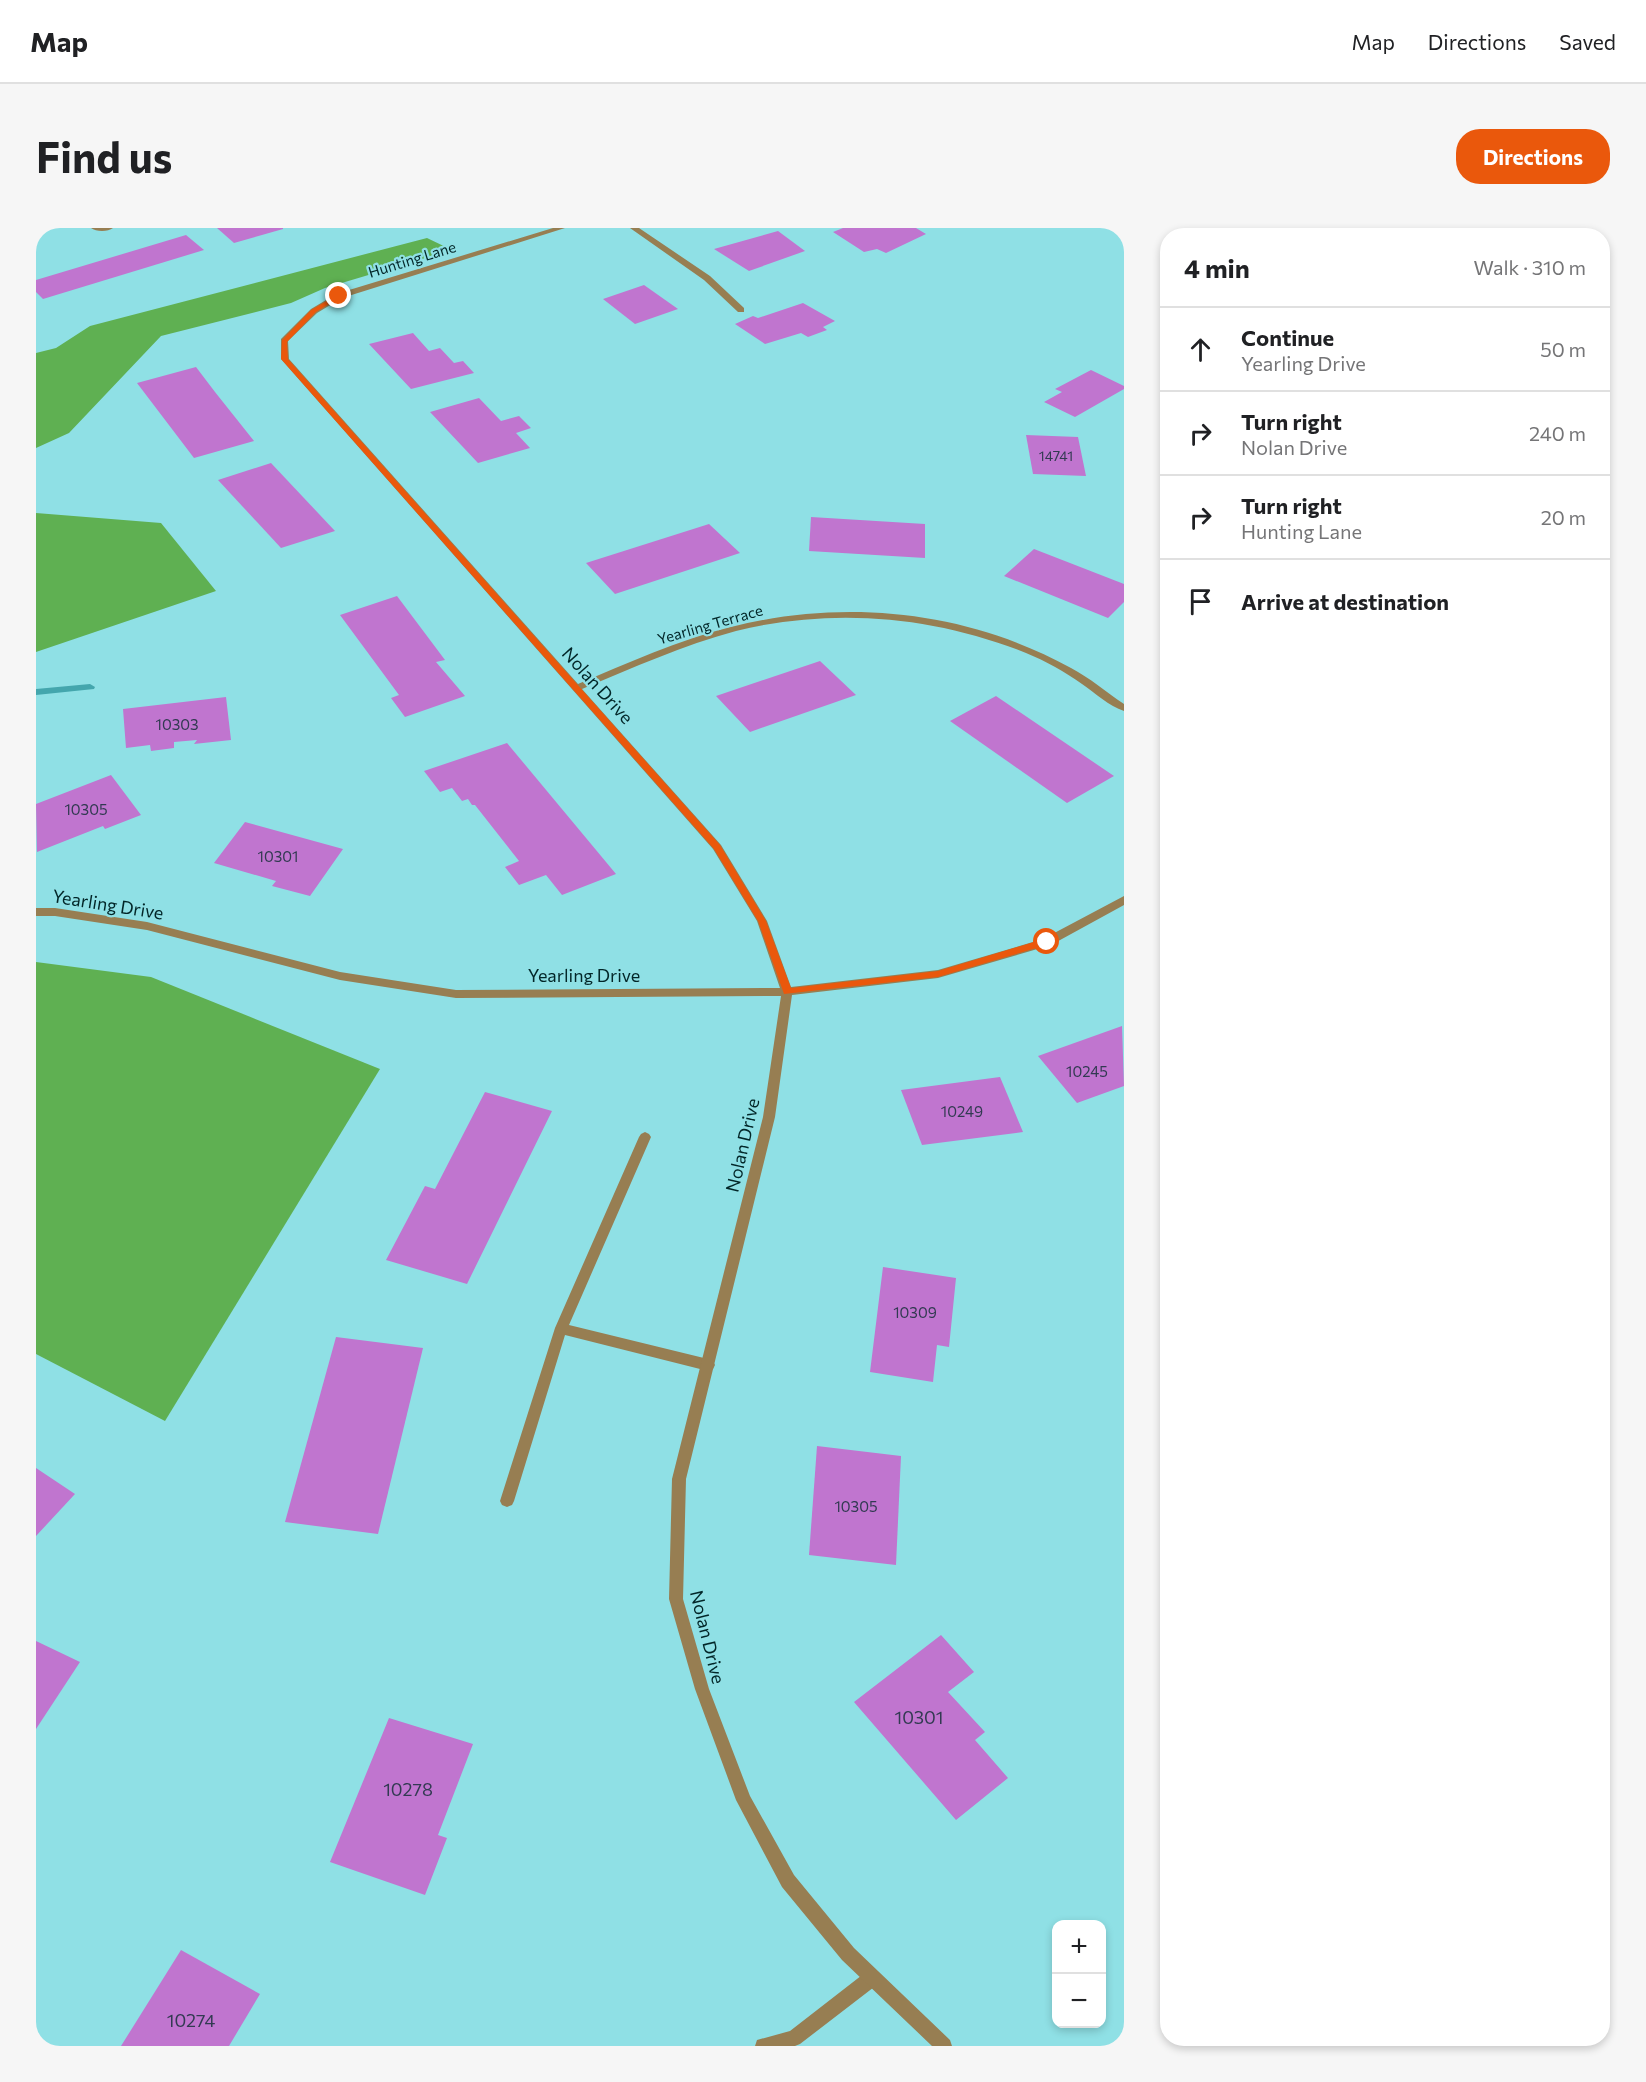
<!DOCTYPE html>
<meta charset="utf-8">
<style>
body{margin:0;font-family:Commissioner,sans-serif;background:#f6f6f6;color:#202124}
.controls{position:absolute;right:18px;bottom:18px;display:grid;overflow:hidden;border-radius:12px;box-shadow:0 3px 9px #0003}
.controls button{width:54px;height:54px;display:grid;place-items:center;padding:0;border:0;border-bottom:2px solid #e0e0e0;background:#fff;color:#202124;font:30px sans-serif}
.stop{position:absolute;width:18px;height:18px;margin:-14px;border:4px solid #ea580c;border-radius:50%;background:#fff}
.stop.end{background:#ea580c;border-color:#fff;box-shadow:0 2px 6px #0008}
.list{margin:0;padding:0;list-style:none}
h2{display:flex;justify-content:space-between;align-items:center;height:78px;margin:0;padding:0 24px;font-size:26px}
h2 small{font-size:20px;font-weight:400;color:#757577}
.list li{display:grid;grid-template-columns:39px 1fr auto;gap:18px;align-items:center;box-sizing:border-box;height:84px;padding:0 24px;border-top:2px solid #e0e0e0}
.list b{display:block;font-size:22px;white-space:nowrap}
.list p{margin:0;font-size:20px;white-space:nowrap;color:#757577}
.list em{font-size:20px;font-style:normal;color:#757577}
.icon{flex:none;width:33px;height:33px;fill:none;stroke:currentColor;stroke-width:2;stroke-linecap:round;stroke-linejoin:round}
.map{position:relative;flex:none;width:1088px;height:1818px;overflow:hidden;border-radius:24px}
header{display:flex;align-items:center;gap:36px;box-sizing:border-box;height:84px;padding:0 30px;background:#fff;border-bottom:2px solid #e0e0e0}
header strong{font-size:28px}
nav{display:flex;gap:33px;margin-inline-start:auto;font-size:21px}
.intro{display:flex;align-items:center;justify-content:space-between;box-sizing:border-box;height:144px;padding:0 36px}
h1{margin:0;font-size:42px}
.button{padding:15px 27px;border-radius:24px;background:#ea580c;color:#fff;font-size:21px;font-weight:700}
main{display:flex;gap:36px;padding:0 36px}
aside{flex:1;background:#fff;border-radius:24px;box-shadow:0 3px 9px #0003}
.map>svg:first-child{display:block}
.forest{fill:#5fb052}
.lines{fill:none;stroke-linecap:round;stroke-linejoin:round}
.stream{fill:#44a6ad;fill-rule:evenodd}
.building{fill:#c075cf}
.lane{fill:#977e52;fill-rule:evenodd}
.street{fill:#977e52;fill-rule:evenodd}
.route{fill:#ea580c}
.labels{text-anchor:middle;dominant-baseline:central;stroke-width:4.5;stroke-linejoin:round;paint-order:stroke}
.far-number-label{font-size:14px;fill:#323a52}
.far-street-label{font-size:15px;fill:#022628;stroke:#8fe0e5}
.number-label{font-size:15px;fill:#323a52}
.street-label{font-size:18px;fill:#022628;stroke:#8fe0e5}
.near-number-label{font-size:18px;fill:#323a52}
</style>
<header>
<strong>Map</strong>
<nav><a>Map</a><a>Directions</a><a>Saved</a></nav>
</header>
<div class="intro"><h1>Find us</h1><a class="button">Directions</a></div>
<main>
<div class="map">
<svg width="1088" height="1818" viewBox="0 0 1088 1818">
<rect width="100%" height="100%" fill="#8fe0e5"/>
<g class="forest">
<path d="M391 10 416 22 289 60 255 75 125 108 33 205 0 220V125L20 120 54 98Z"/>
<path d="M0 285 125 295 180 363 0 424Z"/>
<path d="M0 734 115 749 344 841 129 1193 0 1126Z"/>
</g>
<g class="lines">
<path class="stream" d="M54 456 59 459 58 461 0 467V461Z"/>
</g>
<g class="building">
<path d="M181 0H247V1L198 15Z"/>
<path d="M807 0H880L890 6 850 25 841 21 828 24 797 4Z"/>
<path d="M742 3 769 23 713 43 678 21Z"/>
<path d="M150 7 168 22 7 71 0 64V52Z"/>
<path d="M608 57 642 81 599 96 567 71Z"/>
<path d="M767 75 799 93 787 99 791 102 772 109 765 105 729 116 699 96 717 88 722 90Z"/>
<path d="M377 105 393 123 404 120 418 135 427 133 438 145 375 161 333 116Z"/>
<path d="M160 139 179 164 218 213 158 230 101 155Z"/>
<path d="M1055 142 1088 158V161L1039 189 1008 174 1026 164 1019 161Z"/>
<path d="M443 170 465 193 483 188 495 200 480 205 494 220 442 235 394 184Z"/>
<path d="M990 207 1042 209 1050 248 997 246Z"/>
<path d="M235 235 299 303 245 320 182 252Z"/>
<path d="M775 289 889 296V330L773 323Z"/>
<path d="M673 296 704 325 579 366 550 335Z"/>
<path d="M998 321 1088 356V374L1072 390 968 348Z"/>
<path d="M361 368 409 432 400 434 429 468 369 489 355 470 363 467 304 387Z"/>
<path d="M784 433 820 467 714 504 680 468Z"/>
<path d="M960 468 1078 548 1031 575 914 493Z"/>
<path d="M190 469 195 512 158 516 161 512 138 514V520L115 523 114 517 90 520 87 481Z"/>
<path d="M471 515 580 646 526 667 510 647 483 657 469 639 483 633 439 577H436L432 571 426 573 416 560 404 564 388 543Z"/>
<path d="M75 547 105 587 69 601 67 598 1 624 0 576Z"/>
<path d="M209 594 307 621 274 668 236 658 240 653 178 635Z"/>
<path d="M1086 798 1088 858 1041 875 1002 828Z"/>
<path d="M964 849 987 904 886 917 865 862Z"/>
<path d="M449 864 516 883 431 1056 350 1032 389 958 399 961Z"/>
<path d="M847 1039 920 1050 913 1119 901 1117 897 1154 834 1144Z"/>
<path d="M300 1109 387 1120 342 1306 249 1294Z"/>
<path d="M781 1218 865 1228 860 1337 773 1327Z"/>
<path d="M0 1240 39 1266 0 1308Z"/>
<path d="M905 1407 938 1444 912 1464 949 1504 939 1512 972 1550 920 1592 818 1474Z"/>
<path d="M0 1413 44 1434 0 1501Z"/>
<path d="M353 1490 437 1516 402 1607 411 1610 389 1667 294 1634Z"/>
<path d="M145 1722 224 1766 193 1818H85Z"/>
</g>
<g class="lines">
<g class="lane">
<path d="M594 0H603L674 48 708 80V84H702L668 52Z"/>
<path d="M609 904 613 906 615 909 533 1097 672 1131 677 1133 679 1137 677 1141 672 1143 529 1107 478 1273 476 1277 471 1279 466 1277 464 1273 519 1100 603 909 605 906Z"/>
<path d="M836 1742 842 1744 844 1750 842 1756 764 1816 759 1818H719L721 1812 754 1803 830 1744Z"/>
</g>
<g class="street">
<path d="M55 0H77C72 4 60 4 55 0Z"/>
<path d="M517 0H529L306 70 281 85 252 113 253 131 542 456C592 435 642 412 695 399 809 370 932 383 1035 440 1054 450 1070 464 1088 476V483C1073 478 1059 465 1046 456 1029 444 1010 433 990 425 898 388 797 379 700 403 647 417 597 440 546 461L685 617 731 693 755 759 902 742 1007 711 1088 668V677L1015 717 902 750 756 767 739 889 650 1251 647 1371 673 1461 714 1568 758 1647 818 1720 914 1812 916 1818H896L806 1732 746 1659 700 1572 659 1461 633 1371 636 1251 727 889 745 768 420 770 304 752 111 702 19 688H0V680H19L111 694 304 744 420 762 744 760 721 693 677 621 245 131V111L275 81 300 66Z"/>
</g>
</g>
<path class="route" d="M301 67 306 68 280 84 251 114 252 131 684 617 730 693 755 760 902 743 1011 710 1016 714 1014 716 902 749 748 766 722 693 678 621 245 131 246 112 275 82Z"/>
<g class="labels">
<g class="far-number-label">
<text x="1020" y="227">14741</text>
</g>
<g class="far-street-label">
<text transform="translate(376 31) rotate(-17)">Hunting Lane</text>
<text transform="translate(674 396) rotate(-16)">Yearling Terrace</text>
</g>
<g class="number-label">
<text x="141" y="496">10303</text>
<text x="50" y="581">10305</text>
<text x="242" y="628">10301</text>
<text x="1051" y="843">10245</text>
<text x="926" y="883">10249</text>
<text x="879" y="1084">10309</text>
<text x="820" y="1278">10305</text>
</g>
<g class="street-label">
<text transform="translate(562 457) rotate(48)">Nolan Drive</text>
<text transform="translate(72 676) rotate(9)">Yearling Drive</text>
<text x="548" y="747">Yearling Drive</text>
<text transform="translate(706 917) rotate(-77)">Nolan Drive</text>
<text transform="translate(672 1409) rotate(76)">Nolan Drive</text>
</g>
<g class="near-number-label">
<text x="883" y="1489">10301</text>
<text x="372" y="1561">10278</text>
<text x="155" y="1792">10274</text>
</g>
</g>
</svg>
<div class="controls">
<button>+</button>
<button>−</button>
</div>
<div class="stop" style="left:1011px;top:714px"></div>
<div class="stop end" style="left:303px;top:68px"></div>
</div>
<aside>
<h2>4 min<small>Walk · 310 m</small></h2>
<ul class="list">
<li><svg class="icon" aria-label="ahead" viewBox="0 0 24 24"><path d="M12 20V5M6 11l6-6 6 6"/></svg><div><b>Continue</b><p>Yearling Drive</p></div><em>50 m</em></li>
<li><svg class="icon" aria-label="right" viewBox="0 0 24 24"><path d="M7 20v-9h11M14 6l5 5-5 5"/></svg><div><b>Turn right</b><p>Nolan Drive</p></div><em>240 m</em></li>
<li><svg class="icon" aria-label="right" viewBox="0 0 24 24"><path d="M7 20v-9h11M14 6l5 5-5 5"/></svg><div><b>Turn right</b><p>Hunting Lane</p></div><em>20 m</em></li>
<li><svg class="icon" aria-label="arrive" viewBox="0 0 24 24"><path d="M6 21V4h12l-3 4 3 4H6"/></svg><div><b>Arrive at destination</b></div></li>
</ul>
</aside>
</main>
